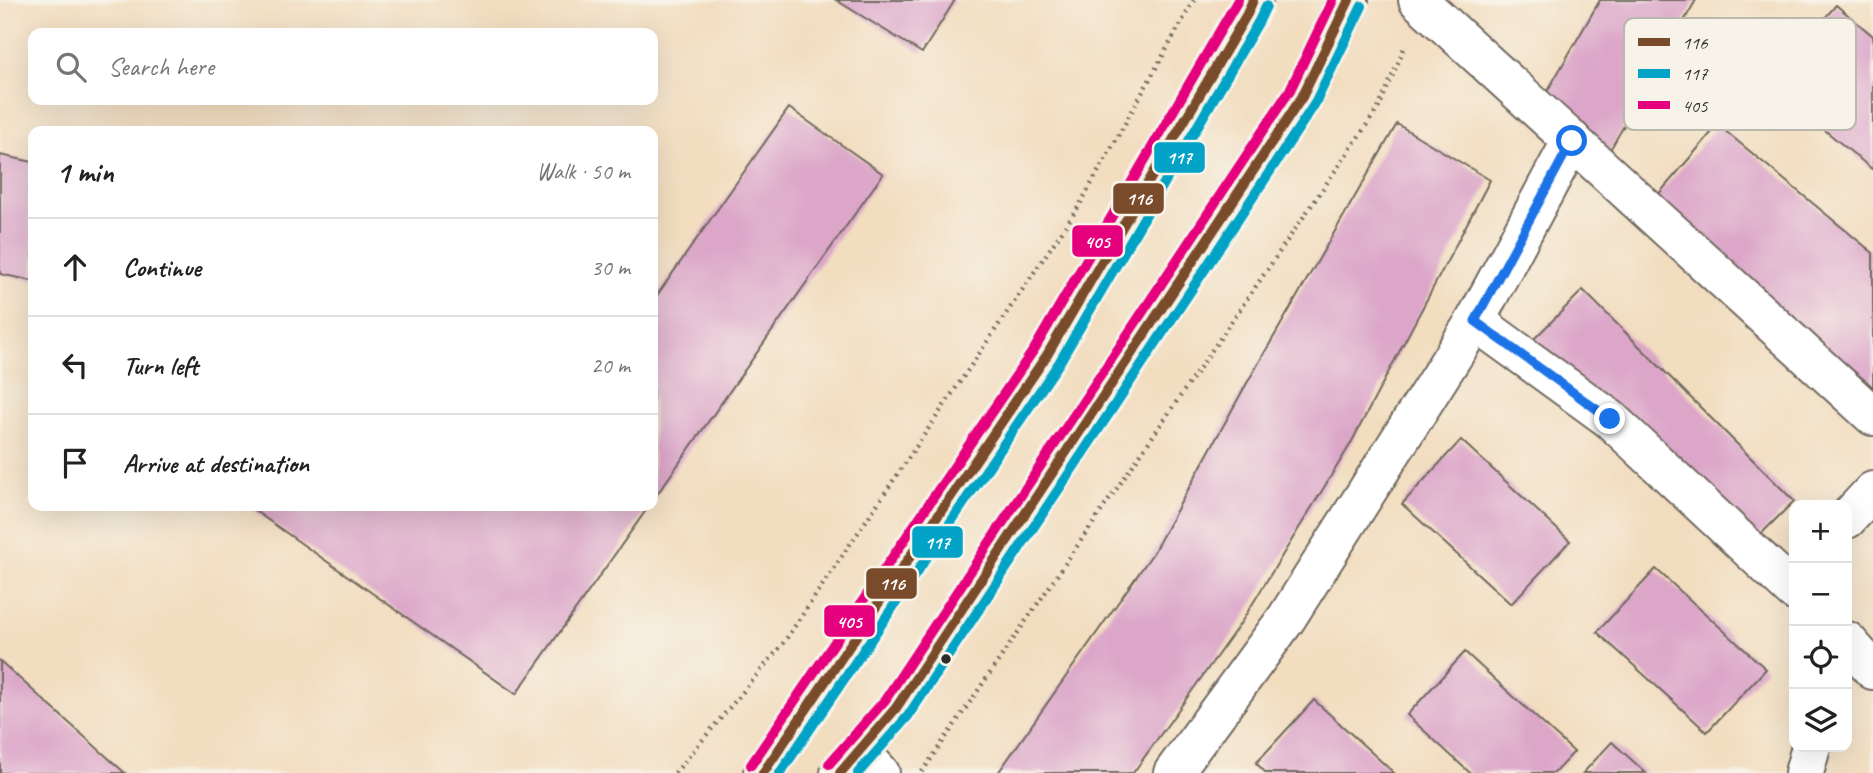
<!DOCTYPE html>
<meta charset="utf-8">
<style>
body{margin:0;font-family:Caveat,sans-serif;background:#f2f2f2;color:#222}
.controls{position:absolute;right:21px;bottom:21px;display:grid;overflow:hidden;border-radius:14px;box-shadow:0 7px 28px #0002}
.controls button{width:63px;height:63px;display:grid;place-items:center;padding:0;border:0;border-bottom:2px solid #e0e0e0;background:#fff;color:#222;font:35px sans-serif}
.stop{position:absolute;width:21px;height:21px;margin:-16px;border:5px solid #1a73e8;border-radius:50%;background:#fff}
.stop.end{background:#1a73e8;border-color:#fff;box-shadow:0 2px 7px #0008}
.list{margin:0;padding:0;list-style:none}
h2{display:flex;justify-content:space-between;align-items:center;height:91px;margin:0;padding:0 28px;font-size:30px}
h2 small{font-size:23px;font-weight:400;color:#767676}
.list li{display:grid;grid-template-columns:46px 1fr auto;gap:21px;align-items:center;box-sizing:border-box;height:98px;padding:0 28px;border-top:2px solid #e0e0e0}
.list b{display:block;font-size:26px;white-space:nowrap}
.list em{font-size:23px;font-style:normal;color:#767676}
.icon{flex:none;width:38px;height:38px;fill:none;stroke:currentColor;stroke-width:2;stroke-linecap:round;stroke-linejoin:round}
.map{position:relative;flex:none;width:1873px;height:773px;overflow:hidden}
.search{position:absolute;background:#fff;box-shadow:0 7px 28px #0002;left:28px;top:28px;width:630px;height:77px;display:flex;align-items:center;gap:18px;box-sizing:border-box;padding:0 24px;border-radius:14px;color:#767676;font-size:26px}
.panel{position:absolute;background:#fff;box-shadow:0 7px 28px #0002;left:28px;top:126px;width:630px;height:385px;border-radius:14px}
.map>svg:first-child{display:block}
.building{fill:#dca6c9}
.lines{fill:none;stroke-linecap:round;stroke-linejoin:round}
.minor-casing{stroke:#71695f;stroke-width:42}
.major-casing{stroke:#71695f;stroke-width:42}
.path{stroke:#71695f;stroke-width:4.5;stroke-dasharray:2 5;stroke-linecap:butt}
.minor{stroke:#fff;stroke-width:38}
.major{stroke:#fff;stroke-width:38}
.bus-1-casing{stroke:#f7f3e8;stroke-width:16}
.bus-2-casing{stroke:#f7f3e8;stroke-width:16}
.bus-3-casing{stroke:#f7f3e8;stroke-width:16}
.bus-1{stroke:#7a4b2a;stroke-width:10}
.bus-2{stroke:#02a3c6;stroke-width:10}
.bus-3{stroke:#e5007d;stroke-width:10}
.route{stroke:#1a73e8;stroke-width:9}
.bus-dot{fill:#2b2b2b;stroke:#f7f3e8;stroke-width:2.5}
.key{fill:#f7f3e8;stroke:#bab7af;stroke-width:2}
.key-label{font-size:19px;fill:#2b2b2b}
.line-badge{stroke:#f7f3e8;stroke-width:2.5}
.badge-label{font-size:19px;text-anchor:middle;font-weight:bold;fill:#fff}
</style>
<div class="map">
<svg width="1873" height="773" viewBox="0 0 1873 773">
<rect width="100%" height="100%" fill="#f7f3e8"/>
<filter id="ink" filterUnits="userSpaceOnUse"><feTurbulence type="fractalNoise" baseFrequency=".0143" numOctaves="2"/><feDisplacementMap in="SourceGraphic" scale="14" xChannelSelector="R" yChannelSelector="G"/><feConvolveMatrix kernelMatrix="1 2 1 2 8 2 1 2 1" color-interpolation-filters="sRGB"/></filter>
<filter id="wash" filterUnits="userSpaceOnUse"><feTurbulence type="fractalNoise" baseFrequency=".00686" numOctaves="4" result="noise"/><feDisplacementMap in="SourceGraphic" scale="28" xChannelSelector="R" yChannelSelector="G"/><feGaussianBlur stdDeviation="1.57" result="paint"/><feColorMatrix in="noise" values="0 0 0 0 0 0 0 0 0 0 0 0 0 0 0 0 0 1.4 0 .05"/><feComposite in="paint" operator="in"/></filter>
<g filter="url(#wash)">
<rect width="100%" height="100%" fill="#f2ddbf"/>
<g id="blocks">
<g class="building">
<path d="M836 0H955L922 53Z"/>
<path d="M1600 0H1696L1606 157 1533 116Z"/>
<path d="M1836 5 1873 36V170L1769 84Z"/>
<path d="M789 108 883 174 653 500V301Z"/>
<path d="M1397 124 1490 180 1350 445 1242 621 1133 773H998L1153 553 1243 390Z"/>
<path d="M1718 125 1873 253V387L1651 203Z"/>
<path d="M0 155 33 162V281L0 274Z"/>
<path d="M1583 290 1794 501 1734 561 1523 350Z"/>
<path d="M1461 440 1570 541 1511 604 1402 504Z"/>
<path d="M248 506H649L516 694Z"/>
<path d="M1656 569 1766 669 1707 732 1597 632Z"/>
<path d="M1465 652 1574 752 1554 773H1470L1407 715Z"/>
<path d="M0 661 125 773H0Z"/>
<path d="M1314 700 1394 773H1266L1256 763Z"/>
<path d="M1612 742 1646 773H1583Z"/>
</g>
</g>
</g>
<g filter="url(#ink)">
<use href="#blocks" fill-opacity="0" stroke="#71695f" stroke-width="2"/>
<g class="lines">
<defs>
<g id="minor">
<path d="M1418 0 1873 416"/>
<path d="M1475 321 1610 419 1794 591"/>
<path d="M1847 519 1873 491"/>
<path d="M1847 641 1873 670"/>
<path d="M860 751 880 773"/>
<path d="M1173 773 1286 619 1475 321 1572 140"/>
<path d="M1804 773 1811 747"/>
</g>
<g id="major">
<path d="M763 773 1047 355 1247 14 1253 0"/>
<path d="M840 773 896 708 1302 97 1349 0"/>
</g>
</defs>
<use href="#minor" class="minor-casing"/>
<use href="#major" class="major-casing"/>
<g class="path">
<path d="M922 772 1379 107 1405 46"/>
<path d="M675 773 782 645 1079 206 1194 0"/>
</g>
<use href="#minor" class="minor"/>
<use href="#major" class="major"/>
<defs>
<g id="bus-1">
<path d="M763 773 1047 355 1247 14 1253 0"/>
<path d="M840 773 896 708 1302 97 1349 0"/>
</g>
<g id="bus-2">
<path d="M780 773 1059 363 1259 21 1266 6"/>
<path d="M858 773 908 716 1314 105 1362 6"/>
</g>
<g id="bus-3">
<path d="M829 764 885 700 1290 90 1333 0"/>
<path d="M751 765 1035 348 1238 0"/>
</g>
</defs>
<use href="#bus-1" class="bus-1-casing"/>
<use href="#bus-2" class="bus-2-casing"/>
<use href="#bus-3" class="bus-3-casing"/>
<use href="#bus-1" class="bus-1"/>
<use href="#bus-2" class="bus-2"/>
<use href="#bus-3" class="bus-3"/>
</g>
</g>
<g class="lines" filter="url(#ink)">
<path class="route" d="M1572 141 1475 321 1610 419"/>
</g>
<circle class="bus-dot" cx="946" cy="659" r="6"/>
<rect x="1624" y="18" width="232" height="112" rx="10" class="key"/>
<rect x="1638" y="38" width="32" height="8" fill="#7a4b2a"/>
<rect x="1638" y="69" width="32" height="9" fill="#02a3c6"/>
<rect x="1638" y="101" width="32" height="8" fill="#e5007d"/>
<g class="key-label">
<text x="1682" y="49">116</text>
<text x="1682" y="80">117</text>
<text x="1682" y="112">405</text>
</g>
<g class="line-badge">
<rect x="1153" y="141" width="53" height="33" rx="7" fill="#02a3c6"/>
<rect x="1112" y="182" width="53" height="33" rx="7" fill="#7a4b2a"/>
<rect x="1071" y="224" width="53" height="34" rx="7" fill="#e5007d"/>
<rect x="911" y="525" width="53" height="34" rx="7" fill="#02a3c6"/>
<rect x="865" y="567" width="53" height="33" rx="7" fill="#7a4b2a"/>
<rect x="823" y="604" width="53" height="34" rx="7" fill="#e5007d"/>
</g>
<g class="badge-label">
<text x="1179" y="164">117</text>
<text x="1139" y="205">116</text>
<text x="1097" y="248">405</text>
<text x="937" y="549">117</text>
<text x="892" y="590">116</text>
<text x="849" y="628">405</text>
</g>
</svg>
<div class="controls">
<button>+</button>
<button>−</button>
<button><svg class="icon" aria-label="locate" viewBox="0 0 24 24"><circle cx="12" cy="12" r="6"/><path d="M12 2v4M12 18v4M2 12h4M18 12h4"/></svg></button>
<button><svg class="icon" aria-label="layers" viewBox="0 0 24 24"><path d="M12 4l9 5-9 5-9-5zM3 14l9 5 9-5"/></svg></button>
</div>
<div class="stop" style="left:1572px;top:141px"></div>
<div class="stop end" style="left:1610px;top:419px"></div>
<div class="search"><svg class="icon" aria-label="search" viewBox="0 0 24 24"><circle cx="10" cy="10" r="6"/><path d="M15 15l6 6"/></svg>Search here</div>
<section class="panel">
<h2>1 min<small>Walk · 50 m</small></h2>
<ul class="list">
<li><svg class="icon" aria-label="ahead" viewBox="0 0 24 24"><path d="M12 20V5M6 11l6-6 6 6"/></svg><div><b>Continue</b></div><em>30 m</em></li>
<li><svg class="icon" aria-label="left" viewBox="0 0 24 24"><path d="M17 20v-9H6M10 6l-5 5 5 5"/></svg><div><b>Turn left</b></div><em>20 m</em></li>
<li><svg class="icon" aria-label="arrive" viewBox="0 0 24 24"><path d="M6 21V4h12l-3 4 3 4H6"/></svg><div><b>Arrive at destination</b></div></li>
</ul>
</section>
</div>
